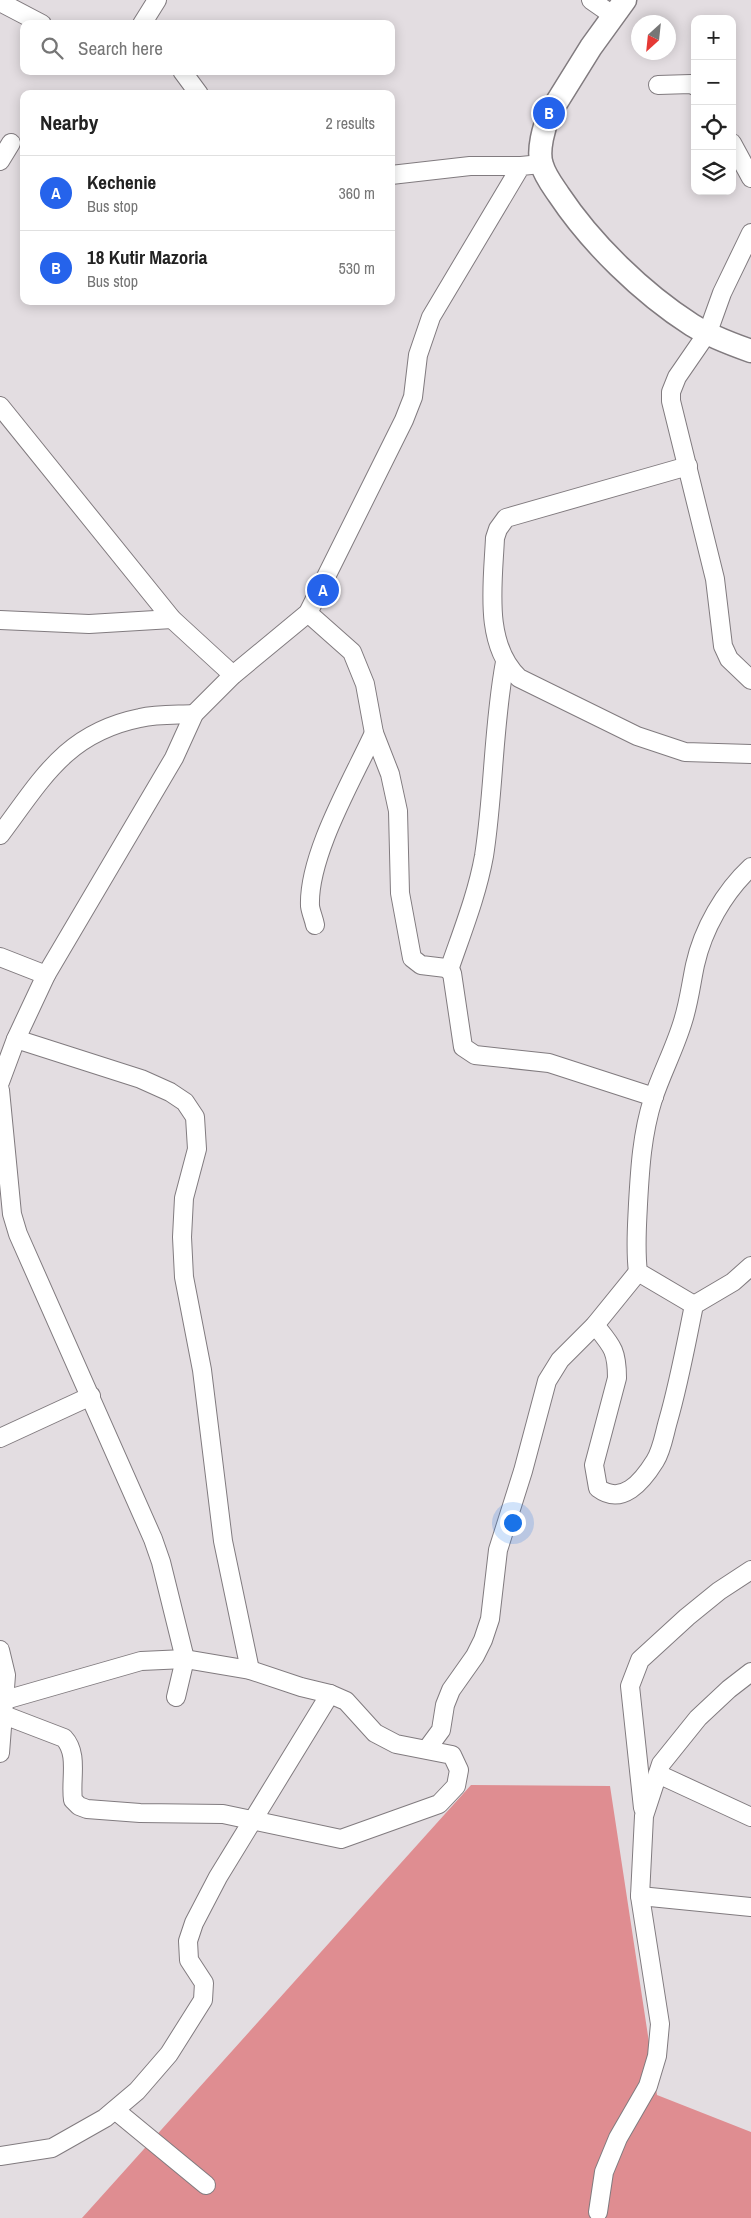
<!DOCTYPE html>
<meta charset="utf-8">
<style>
body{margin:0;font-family:"Archivo Narrow",sans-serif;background:#f6f6f6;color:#222}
.controls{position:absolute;right:15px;top:15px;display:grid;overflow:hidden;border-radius:10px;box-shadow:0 2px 12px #0003}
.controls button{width:45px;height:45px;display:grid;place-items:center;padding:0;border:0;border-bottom:1px solid #e0e0e0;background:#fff;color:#222;font:25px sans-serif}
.compass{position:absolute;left:631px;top:15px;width:45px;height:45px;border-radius:50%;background:#fff;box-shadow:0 2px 12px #0003;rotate:207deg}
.you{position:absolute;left:512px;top:1522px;width:18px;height:18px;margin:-12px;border:4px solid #fff;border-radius:50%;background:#1a73e8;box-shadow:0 0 0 8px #1a73e833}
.badge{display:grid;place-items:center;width:32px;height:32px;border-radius:50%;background:#2563eb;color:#fff;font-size:16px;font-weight:700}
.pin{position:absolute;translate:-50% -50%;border:2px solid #fff;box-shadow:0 1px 5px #0006}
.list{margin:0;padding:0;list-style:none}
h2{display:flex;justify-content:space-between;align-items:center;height:65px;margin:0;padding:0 20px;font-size:21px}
h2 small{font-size:16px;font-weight:400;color:#767676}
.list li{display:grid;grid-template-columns:32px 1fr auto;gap:15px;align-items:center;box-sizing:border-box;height:75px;padding:0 20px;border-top:1px solid #e0e0e0}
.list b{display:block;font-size:19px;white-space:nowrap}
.list p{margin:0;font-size:16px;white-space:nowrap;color:#767676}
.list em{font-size:16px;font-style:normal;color:#767676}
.icon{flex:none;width:28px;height:28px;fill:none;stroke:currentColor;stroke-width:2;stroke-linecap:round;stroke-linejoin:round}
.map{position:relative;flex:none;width:751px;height:2218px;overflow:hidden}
.search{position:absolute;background:#fff;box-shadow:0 2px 12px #0003;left:20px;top:20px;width:375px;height:55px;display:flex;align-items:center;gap:12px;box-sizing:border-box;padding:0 18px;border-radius:10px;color:#767676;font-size:19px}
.panel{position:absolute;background:#fff;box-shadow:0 2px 12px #0003;left:20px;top:90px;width:375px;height:215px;border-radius:10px}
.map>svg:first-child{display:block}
.forest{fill:#df8d91}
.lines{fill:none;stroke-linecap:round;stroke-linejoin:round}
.minor-casing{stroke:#817b7f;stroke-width:20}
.major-casing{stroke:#817b7f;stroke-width:25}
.minor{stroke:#fff;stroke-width:18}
.major{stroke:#fff;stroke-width:22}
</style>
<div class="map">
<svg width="751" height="2218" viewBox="0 0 751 2218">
<rect width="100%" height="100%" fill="#e3dde1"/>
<path class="forest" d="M471 1785 610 1786 657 2095 751 2132V2218H82Z"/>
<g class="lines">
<defs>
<g id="minor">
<path d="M591 0 614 16"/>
<path d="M0 2 42 24"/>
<path d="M142 24 157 0"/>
<path d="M182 71 199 94"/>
<path d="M658 85 691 84 695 86"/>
<path d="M732 143 751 178"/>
<path d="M0 161 11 143"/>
<path d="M391 175 470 166H521"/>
<path d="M751 233 722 293 708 332 677 377 671 392V401L715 579 723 646 729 659 751 680"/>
<path d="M0 406 172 619 233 675"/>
<path d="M688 466 506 518 498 529 495 538C493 583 483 644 519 678L637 736 685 752 751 754"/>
<path d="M308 613 352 652 365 684 374 733 390 774 398 811 400 893 412 958 421 965 446 968 452 973 463 1047 475 1055 549 1063 654 1097"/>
<path d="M0 620 89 624 172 619"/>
<path d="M0 835C42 779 66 733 140 718 157 714 177 715 194 714"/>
<path d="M315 925C314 919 311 913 310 906 308 855 353 779 374 733"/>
<path d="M0 957 46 975"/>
<path d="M449 970C462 932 477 895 484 856 494 792 493 726 505 662"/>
<path d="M16 1039 141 1079 170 1092 185 1102 195 1117 197 1149 184 1198 182 1237 184 1277 202 1370 223 1541 250 1670"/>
<path d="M0 1082 16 1039 46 975 174 758 194 714 233 675 308 613 404 420 413 397 418 355 431 317 521 166 541 164"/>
<path d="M0 1090 12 1214 18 1234 153 1539 161 1562 185 1659 176 1697"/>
<path d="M694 1305 638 1272C635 1249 637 1227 638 1204 640 1168 642 1134 653 1099 662 1072 675 1048 683 1021 689 1002 691 984 695 965 703 929 724 892 751 867"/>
<path d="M595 1325C612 1346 617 1350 617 1378L594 1465 598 1488C622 1506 642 1482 655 1461 662 1450 664 1435 668 1421 679 1383 686 1344 694 1305L733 1282 751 1266"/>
<path d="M0 1438 91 1396"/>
<path d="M0 1650 6 1675 0 1753"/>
<path d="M4 1715 64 1738C79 1754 70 1780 73 1800L79 1806 87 1809 140 1813 223 1814 341 1839 439 1804 456 1786 459 1770 452 1755 396 1744 375 1733 346 1701 330 1694 301 1687 250 1670 185 1659 141 1661 5 1700"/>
<path d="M427 1749 441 1730 445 1705 451 1690 475 1656 483 1640 490 1619 498 1550 523 1471 547 1381 560 1360 595 1325 638 1272"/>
<path d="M658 1774 751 1817"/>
<path d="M643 1808 630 1686 640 1660 687 1617 719 1591 751 1570"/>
<path d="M640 1896 751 1907"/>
<path d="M115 2110 206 2185"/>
<path d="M0 2156 52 2148 105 2118 137 2091 169 2054 203 2000 204 1983 189 1960 188 1941 194 1923 218 1877 330 1694"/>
<path d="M598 2212 604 2172 618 2138 648 2086 657 2056 660 2024 640 1896 644 1816 661 1764 698 1718 729 1689 751 1672"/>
</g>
<path id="major" d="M625 0 591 47 550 113C544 126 537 151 542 165 545 176 553 186 559 195 591 243 642 293 692 325 710 336 731 344 751 351"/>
</defs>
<use href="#minor" class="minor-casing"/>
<use href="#major" class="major-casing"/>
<use href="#minor" class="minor"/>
<use href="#major" class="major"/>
</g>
</svg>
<div class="controls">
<button>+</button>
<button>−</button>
<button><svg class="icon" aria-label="locate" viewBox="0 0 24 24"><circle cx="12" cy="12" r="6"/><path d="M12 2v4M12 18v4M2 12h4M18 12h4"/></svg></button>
<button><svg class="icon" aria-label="layers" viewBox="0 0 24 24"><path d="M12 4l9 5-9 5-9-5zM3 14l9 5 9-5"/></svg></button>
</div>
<svg class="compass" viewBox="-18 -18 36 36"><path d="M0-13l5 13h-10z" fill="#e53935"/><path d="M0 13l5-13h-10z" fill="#767676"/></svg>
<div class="you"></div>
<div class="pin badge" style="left:323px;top:590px">A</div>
<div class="pin badge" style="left:549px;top:113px">B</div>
<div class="search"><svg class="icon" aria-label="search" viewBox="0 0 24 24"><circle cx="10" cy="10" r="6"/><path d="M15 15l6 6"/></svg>Search here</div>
<section class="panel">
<h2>Nearby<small>2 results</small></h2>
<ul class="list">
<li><span class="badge">A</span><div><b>Kechenie</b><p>Bus stop</p></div><em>360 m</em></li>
<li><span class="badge">B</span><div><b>18 Kutir Mazoria</b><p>Bus stop</p></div><em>530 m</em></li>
</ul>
</section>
</div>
